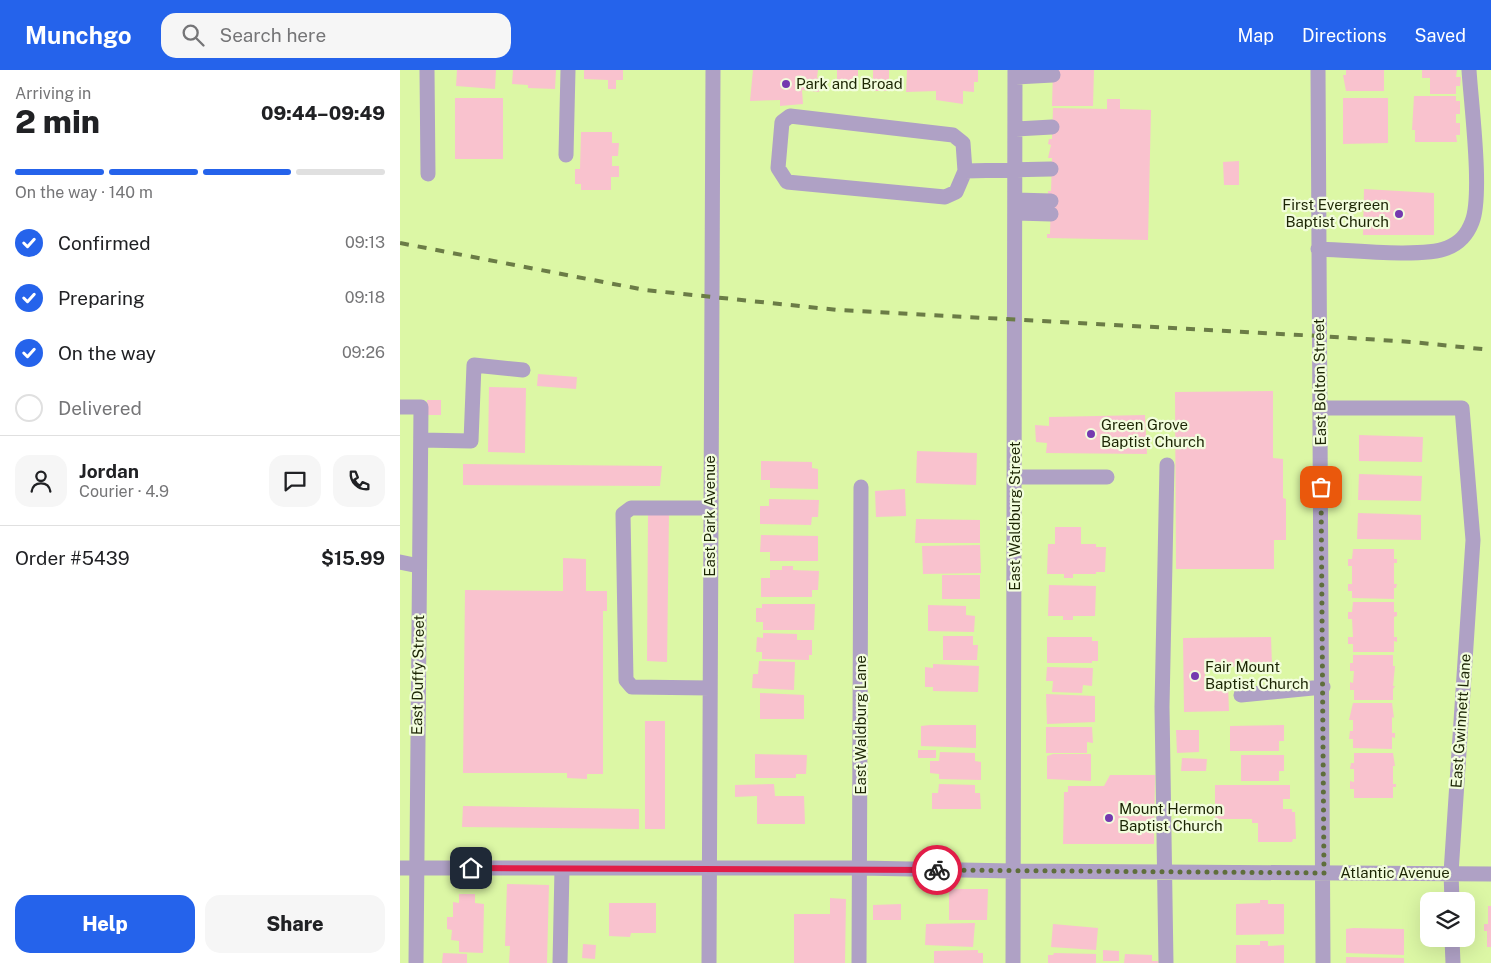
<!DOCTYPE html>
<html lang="en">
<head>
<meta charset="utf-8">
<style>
  body { margin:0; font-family:"Public Sans",sans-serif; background:#f6f6f6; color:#202124; height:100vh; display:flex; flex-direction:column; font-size:19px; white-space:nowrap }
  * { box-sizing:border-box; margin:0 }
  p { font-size:16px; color:#757577 }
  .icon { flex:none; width:28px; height:28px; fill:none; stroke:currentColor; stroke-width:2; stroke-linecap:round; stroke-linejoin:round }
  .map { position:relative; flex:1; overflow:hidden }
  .panel { display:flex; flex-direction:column; background:#fff; width:400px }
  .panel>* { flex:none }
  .controls { position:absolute; left:1020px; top:822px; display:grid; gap:10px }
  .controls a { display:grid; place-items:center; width:55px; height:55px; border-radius:10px; background:#fff; box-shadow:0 5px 20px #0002; font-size:25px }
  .pin { position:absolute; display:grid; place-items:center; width:42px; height:42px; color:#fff; margin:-21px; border-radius:10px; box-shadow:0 2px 8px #0006 }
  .courier { position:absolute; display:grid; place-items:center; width:50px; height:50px; margin:-25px; border:4px solid #e11d48; border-radius:50%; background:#fff; color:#222; box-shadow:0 1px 6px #0007 }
  .summary em { font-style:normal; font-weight:800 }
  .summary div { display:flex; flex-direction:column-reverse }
  .summary { display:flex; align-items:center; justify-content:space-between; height:85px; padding:0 15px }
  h1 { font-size:32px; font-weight:800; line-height:38px }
  .bar { display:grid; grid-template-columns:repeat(4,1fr); gap:8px 5px; align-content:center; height:60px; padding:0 15px }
  .bar i { height:6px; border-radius:4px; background:#e0e0e0 }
  .bar .on { background:#2563eb }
  .bar p { grid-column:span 4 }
  .line { display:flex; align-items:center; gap:12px; padding:0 15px; border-top:1px solid #e0e0e0 }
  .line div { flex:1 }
  .round { display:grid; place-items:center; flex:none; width:52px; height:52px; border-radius:15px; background:#f6f6f6 }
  ol { padding:0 15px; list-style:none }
  li { display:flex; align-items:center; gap:15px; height:55px }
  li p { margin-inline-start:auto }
  li .icon { padding:5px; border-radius:50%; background:#2563eb; color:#fff; stroke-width:4 }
  li:last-child { color:#757577 }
  li i { width:28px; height:28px; border:2px solid #e0e0e0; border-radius:50% }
  .action { display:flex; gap:10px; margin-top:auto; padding:10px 15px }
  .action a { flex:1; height:58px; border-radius:15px; background:#2563eb; color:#fff; font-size:20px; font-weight:800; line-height:58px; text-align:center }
  .action a+a { background:#f6f6f6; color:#202124 }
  header { display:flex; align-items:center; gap:30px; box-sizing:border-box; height:70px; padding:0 25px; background:#2563eb; color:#fff }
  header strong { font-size:24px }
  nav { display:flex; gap:28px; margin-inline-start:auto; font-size:18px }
  .search { width:350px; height:45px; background:#f6f6f6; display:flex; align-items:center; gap:12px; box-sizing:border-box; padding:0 18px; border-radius:15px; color:#757577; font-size:19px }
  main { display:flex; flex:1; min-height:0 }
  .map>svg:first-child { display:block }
</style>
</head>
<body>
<header>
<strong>Munchgo</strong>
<div class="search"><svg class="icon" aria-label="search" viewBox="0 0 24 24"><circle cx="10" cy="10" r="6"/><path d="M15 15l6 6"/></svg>Search here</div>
<nav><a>Map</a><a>Directions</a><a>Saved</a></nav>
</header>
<main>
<section class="panel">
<div class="summary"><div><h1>2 min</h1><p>Arriving in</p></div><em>09:44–09:49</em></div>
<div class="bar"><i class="on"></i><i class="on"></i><i class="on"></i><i></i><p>On the way · 140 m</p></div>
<ol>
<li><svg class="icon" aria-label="check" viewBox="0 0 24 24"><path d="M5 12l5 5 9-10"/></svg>Confirmed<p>09:13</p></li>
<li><svg class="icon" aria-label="check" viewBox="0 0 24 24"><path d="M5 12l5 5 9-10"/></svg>Preparing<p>09:18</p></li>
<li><svg class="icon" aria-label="check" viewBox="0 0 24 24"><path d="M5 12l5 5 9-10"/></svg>On the way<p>09:26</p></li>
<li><i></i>Delivered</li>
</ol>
<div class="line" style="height:90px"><a class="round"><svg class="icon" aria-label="person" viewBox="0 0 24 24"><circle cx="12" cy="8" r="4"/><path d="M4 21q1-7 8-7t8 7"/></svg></a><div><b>Jordan</b><p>Courier · 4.9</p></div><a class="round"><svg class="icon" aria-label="chat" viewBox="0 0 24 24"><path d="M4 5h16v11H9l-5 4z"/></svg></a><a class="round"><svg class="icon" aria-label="phone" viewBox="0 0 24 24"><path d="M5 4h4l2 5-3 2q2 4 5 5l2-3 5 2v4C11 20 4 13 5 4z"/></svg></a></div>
<div class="line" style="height:65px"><div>Order #5439</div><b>$15.99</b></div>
<div class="action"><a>Help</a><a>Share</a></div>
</section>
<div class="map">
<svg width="1091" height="893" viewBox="0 0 1091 893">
  <rect width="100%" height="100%" fill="#dcf7a5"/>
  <path fill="#f9c2ce" d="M57 0H96L95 19 56 16Z
    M113 0H156L155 19 128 18V15L112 14Z
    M184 0H223V10H216V19H208V10L184 9Z
    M353 0H418L417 8H420L419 22 402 20 403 34 380 36V30L350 31Z
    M437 0H458V17H437Z
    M473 0H489V21H473Z
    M507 0H578V12H574V22L563 21V34L536 30V21L506 22Z
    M653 0H694L693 36H652Z
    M946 0H984V21H946L943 5H946Z
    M1022 0H1057L1056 7H1061L1060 16H1056V24H1030V8H1022Z
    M1014 26H1056V31H1060V44H1056V53H1060V65H1056L1057 72H1015V60H1012Z
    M55 28H103V89H55Z
    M943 28H988V73L943 74Z
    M707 29H720V39L751 40 748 170 647 168V164H650L651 126H648V121H651L652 88H648L651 75 648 74 649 69H652L653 38 707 39Z
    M181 62H212V73H219L218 86H212V96H219V107H211V120H181V114H175V99H180Z
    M839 91V115H824L823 92Z
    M964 119 1034 123V165H963Z
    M138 304 177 307 176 319 137 316Z
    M89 317 126 318 125 383 88 382Z
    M873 321V388L883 389V428L886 429V470H874V499H776L775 322Z
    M27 330H41V345H28Z
    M745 345 747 384 646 383 647 373 636 372 635 355 649 356V347Z
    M959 365 1023 367 1022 392 959 391Z
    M517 381 577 383 576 415 516 413Z
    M361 391 412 392V398L418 399V419L370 418V410H361Z
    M63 394 262 396 260 416 63 415Z
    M959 404 1022 406 1021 431 958 430Z
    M505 419 506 446 476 447 475 421Z
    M369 429 419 430 418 447H412L411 455 360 454V436H369Z
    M958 443 1021 445V470L957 469Z
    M248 445H269L267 592 247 591Z
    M516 449 580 450V473H515Z
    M655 457H681V474H696V477H706L705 502H696V504H673V508H664V504H647L648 474H655Z
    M361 465 418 466V491H370V482H360Z
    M580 475 581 503 523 504 522 476Z
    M953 479H994V489H997V493H994V514H997L996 518H994V529L952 528V521H948V514H952V496H948V489H952Z
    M163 488 186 489V521H207V541H203V704H187V709L167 708V703H63L65 520 163 521Z
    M382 496H393V500L419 501 418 520H412V527H361V508H370V500H382Z
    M542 505H580V529H542Z
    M649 515 696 516 695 546H673V550H663V546H648Z
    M953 532H994V542H997V546L994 547V567H997V572L994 571V582H953V574H948V567H953L952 549H948V542H952Z
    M362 534H415L414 560H363V552H356V538H362Z
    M528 535 566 536V545L575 546 574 562 528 561Z
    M363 563 397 564V570H412V585H409V590L362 589V582H356L357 567 363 568Z
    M543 566H573V575H578L577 590H543Z
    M647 567H692V571H698V591H692V593H647Z
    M871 567 872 596 805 597V615H828L829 641 784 642 783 568Z
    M953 585H993V596H995L993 616H995L993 619V630H954V620H950V612L953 613 954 601H950V593H953Z
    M359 591 395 592 394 620 352 618 353 604H358Z
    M533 594 579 596 578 622 533 621V617H525V597L533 598Z
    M647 597 693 598 692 616 683 615 682 623 652 622 653 611H646Z
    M360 623 404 625V649H360Z
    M646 624 695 626V652L647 654Z
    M953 633H992L994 648 992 647V663H995V668L992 667V679L953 678V669H949L950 661H953V650H949Z
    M245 651H265V759H245Z
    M530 655H576V678L521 676V656Z
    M884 655V671H879V681H830V656Z
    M646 657H692L693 673 687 672V683H646Z
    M776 660H799V682L777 683Z
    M518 680H536V688H518Z
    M540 682 575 683V691L581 692V710L539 709V704L530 703V691H539Z
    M954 683H993L995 696H993V714H996V717H993V728H954V719H950V711L954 712V699H950L951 693H954Z
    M355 684 407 685 406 704H396V708H355Z
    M653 684H691V711L647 709V686Z
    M841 685H884V701H879V711H841Z
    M782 688 807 689 806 701H781Z
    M710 705H755L754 774H663L664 722H668V716H704Z
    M374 714 375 726H404L405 754H357V726L335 727V715Z
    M539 714 575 715V723H580L581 739H532V723H538Z
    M815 715H890V729H883V739H892V742H895L896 769H893L892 772H858V753H852V749H815Z
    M63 736 239 739V759L62 757Z
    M107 814 149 815 147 893H109L110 876H105Z
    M549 819H588L587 850H549Z
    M59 824H75V833L84 834 83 883 59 882V871L51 870 52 860 47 859V847H53V832L59 833Z
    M430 828 446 829 445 893H394V844H430Z
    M860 830H868V834H884V864L836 865V834L860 833Z
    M209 833H256V863H231L230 867 209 866Z
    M501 834V850H473V835Z
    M1088 836H1091V877H1087V861H1084V854H1088Z
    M575 853 573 877 525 875 526 854Z
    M653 854 698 858 696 880 651 877Z
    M953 858 1004 859V885L946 883V859Z
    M860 871H868V876L884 875V893H836V875H860Z
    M183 874 196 875 195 889 182 888Z
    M578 880V883H583V893H534V881Z
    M703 880 719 881V891H703Z
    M43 883 67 884V893H42Z
    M654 883 696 884V893H648V885H653Z
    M725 884 752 885V891H758V893H724Z
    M946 887 1004 888V893H946Z"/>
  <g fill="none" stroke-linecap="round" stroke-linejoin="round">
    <path stroke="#afa1c5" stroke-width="15" d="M27 0 28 104
      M918 0 923 893
      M615 7 653 5
      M615 59 652 57
      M166 85 168 0
      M565 101 556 122 545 127 387 112 378 98 382 52 390 46 553 65 563 73 565 101 651 99
      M615 130 651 131
      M615 143 651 144
      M918 179C947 180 1023 188 1047 178 1060 173 1067 165 1072 152 1083 125 1071 33 1069 0
      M0 337H21L16 893
      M921 338H1062L1073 470 1051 803 1052 831
      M21 370 71 371 74 295 123 300
      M615 407H707
      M309 438H231L223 444 226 610 232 617 310 618
      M0 492 19 496
      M841 625 923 617
      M0 798H460L613 801 1091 804
      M1052 869 1053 893
      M160 893 162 799
      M309 893 313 0
      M459 893 461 417
      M613 893 615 0
      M766 893 762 637 767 395"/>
    <path stroke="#6b7c46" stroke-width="4" stroke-dasharray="9 9" stroke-linecap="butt" d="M0 173 245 220 438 240 919 266 1012 272 1091 280"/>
  </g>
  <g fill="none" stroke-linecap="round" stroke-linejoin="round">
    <path stroke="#5f6e3c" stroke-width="5" stroke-dasharray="0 9" d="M537 800 924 803 921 417"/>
    <path stroke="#e11d48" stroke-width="6" d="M71 798 537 800"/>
  </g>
  <g fill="#7439af" stroke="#f2fddd" stroke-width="2">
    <circle cx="386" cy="14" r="5"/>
    <circle cx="999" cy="144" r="5"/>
    <circle cx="691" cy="364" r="5"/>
    <circle cx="795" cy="606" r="5"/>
    <circle cx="709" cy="748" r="5"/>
  </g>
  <g text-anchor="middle" stroke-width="4.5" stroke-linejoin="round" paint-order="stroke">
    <g font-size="15" fill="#1c2504" stroke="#f2fddd" text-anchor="start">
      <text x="396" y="19">Park and Broad</text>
      <text x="989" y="140" text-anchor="end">First Evergreen<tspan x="989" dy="17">Baptist Church</tspan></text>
      <text x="701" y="360">Green Grove<tspan x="701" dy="17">Baptist Church</tspan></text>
      <text x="805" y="602">Fair Mount<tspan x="805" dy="17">Baptist Church</tspan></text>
      <text x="719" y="744">Mount Hermon<tspan x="719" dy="17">Baptist Church</tspan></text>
    </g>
    <g font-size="15" fill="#1c2504" stroke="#f2fddd">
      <text transform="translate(920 312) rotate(-91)" y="5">East Bolton Street</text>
      <text transform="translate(310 446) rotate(-90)" y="5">East Park Avenue</text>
      <text transform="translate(615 446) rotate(-90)" y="5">East Waldburg Street</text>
      <text transform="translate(18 605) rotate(-89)" y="5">East Duffy Street</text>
      <text transform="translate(1061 651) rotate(-86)" y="5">East Gwinnett Lane</text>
      <text transform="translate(461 655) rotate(-90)" y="5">East Waldburg Lane</text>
      <text x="995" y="808">Atlantic Avenue</text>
    </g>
  </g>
</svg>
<div class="controls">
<a><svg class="icon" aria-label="layers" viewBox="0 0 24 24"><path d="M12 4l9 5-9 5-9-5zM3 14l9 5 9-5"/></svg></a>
</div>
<div class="pin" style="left:921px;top:417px;background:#ea580c"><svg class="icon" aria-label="bag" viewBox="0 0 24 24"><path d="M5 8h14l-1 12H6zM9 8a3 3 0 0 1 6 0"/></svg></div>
<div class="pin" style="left:71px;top:798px;background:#1f2937"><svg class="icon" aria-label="home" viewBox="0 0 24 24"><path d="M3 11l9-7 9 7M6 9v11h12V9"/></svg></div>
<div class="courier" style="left:537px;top:800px"><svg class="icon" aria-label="bike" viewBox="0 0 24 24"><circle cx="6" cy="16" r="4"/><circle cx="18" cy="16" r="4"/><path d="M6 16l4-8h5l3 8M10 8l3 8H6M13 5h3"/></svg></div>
</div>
</main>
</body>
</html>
